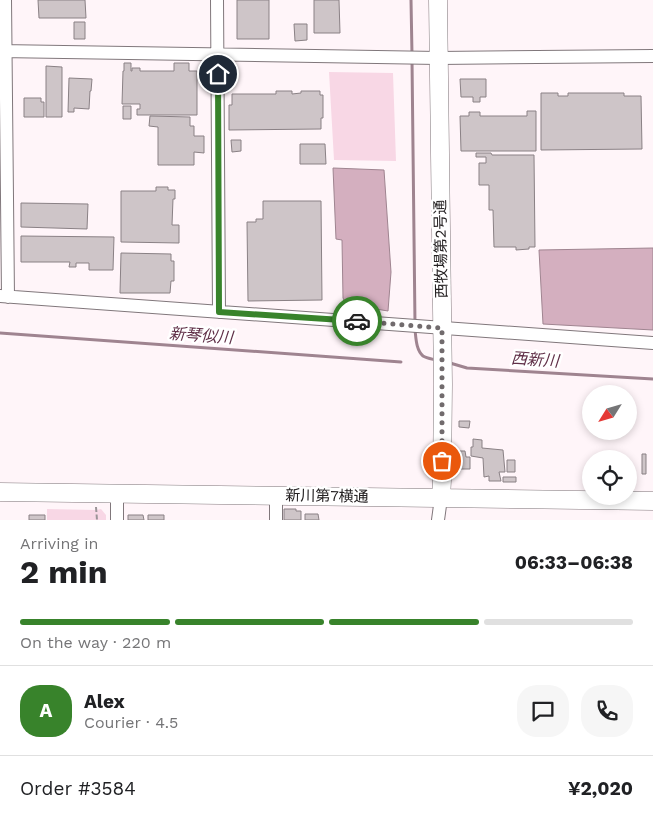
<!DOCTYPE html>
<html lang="en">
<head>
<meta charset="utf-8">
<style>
  body { margin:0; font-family:"Work Sans","Noto Sans JP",sans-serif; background:#f6f6f6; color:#202124; height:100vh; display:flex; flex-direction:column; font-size:19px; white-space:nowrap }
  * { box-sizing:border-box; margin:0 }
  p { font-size:16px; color:#757577 }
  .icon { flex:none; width:28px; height:28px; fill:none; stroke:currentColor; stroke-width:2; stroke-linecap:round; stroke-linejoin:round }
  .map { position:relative; height:520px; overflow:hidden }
  .details { display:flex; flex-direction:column; background:#fff; flex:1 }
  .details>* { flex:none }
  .needle { width:32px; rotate:233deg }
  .fabs { position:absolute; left:582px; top:385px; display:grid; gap:10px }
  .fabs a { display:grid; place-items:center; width:55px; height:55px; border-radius:50%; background:#fff; box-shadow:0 2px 8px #0003; font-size:25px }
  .pin { position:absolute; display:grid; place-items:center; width:42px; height:42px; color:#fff; margin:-21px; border:2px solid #fff; border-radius:50%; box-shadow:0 1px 5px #0007 }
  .courier { position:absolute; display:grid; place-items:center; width:50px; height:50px; margin:-25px; border:4px solid #38832b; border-radius:50%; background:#fff; color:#222; box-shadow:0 1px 6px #0007 }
  .headline em { font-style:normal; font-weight:700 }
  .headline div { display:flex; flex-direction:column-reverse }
  .headline { display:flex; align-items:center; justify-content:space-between; height:85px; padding:0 20px }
  h1 { font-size:32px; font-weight:700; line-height:38px }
  .bar { display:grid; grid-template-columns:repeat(4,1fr); gap:8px 5px; align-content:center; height:60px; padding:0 20px }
  .bar i { height:6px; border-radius:4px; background:#e0e0e0 }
  .bar .active { background:#38832b }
  .bar p { grid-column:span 4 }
  .line { display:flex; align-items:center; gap:12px; padding:0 20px; border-top:1px solid #e0e0e0 }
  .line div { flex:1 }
  .round { display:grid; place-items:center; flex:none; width:52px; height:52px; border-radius:20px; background:#f6f6f6 }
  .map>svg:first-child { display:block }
</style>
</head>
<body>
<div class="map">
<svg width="653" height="520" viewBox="0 0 653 520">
  <rect width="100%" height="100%" fill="#fff5f9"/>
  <path fill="#f8d7e5" d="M329 72 393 73 396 161 334 160Z
    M47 509 96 510 101 509 106 515V520H47Z"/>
  <path fill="#d4afbf" stroke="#9f8490" d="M333 168 384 170 391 272 388 311 346 304 343 298 342 240 336 239Z
    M653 248V330L543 324 539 250Z"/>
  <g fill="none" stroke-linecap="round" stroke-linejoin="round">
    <path stroke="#9f8490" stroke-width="3" d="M411 0 412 54
      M412 60 415 324
      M415 330C416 338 416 350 423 356 426 358 432 359 436 360
      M0 333 401 362
      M450 363 467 368 653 379"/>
  </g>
  <path fill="#cec5c8" stroke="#8a8185" d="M38 0H85L86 18H39Z
    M237 0H269V39H237Z
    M314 0H339L340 33H314Z
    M74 22H85V39H74Z
    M294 24H307V40L295 41Z
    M124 63H131V71H132V68H140V71H174V63H189V71H197V115H137V109H140V104H122L123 71H124Z
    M46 66 62 67V117H46Z
    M69 78 92 79 91 91H90L89 109 74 108V112H68Z
    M460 79H486V97H480V102H473V97H461Z
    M276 91H292V94L301 93V91H320V95H323V118H321V129L229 130V105H232V94H276Z
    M541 93H558V96H568V93H624V96H641L642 149 541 150Z
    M24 98H41V102H44V117H24Z
    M123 106H131V119H123Z
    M527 111H536V151H461L460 116H469V112H480V116H527Z
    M150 116 190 117V126H194V136H204V153L194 152V165H158V127L149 126Z
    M231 140H241V151L232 152Z
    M300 144H325L326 164H300Z
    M476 153H491L492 155H534L535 247H529V249L516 250V247H494L493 210H489V185H479V163H486V157H476Z
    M156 187H168V190H175V199H173L172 225H179V243L121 242V191H156Z
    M263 201H321L322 300 248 301 247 222H256V219H263Z
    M21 203 88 204 87 229 21 227Z
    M21 236 114 237 113 270H89V263H76V267H69L70 262H21Z
    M121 253 171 254V261H174V281H171L170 293H120Z
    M459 421H470L469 428 459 427Z
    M473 439 482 440V448L503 450 505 472H499L501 481H489V476L484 477 483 458 471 456V447H473Z
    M460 451H465L466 457H470V469H460Z
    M642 454H646V474H642Z
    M507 460H515V472H507Z
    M503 477H516V482H503Z
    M284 509H296V511H301V520H284Z
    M305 514H318L319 520H305Z
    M29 515H45V520H29Z
    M128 515H143L144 520H128Z
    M148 515H164V520H148Z"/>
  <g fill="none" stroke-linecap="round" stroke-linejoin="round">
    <g stroke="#80777b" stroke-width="14">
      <path id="street" d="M5 0 8 297
        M217 0 219 312
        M0 51 438 58 653 56
        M0 296 653 343
        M276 495V520
        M117 520V493
        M438 520 441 498"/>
    </g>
    <g stroke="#80777b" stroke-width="19">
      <path id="secondary" d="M438 0 443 384 442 480 441 498
        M0 492 653 501"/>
    </g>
    <path stroke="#9b9497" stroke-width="2" stroke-dasharray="5 2.5" stroke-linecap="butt" d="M96 507 97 520"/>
    <use href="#street" stroke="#fff" stroke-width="12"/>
    <use href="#secondary" stroke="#fff" stroke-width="18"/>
  </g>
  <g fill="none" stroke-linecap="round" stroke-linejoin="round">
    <path stroke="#716b6d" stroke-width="5" stroke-dasharray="0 9" d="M357 321 442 328V461"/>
    <path stroke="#38832b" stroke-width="6" d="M218 74 219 312 357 321"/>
  </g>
  <g text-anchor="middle" stroke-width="5" stroke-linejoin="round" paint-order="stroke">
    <g font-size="15" fill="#242122" stroke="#fff">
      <text transform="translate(441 249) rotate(-91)" y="5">西牧場第2号通</text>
      <text transform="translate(327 496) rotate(1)" y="5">新川第7横通</text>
    </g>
    <g font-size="16" font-style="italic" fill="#603048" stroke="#fff">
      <text transform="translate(201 335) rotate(4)" y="6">新琴似川</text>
      <text transform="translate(535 359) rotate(4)" y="6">西新川</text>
    </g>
  </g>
</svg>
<div class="fabs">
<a><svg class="needle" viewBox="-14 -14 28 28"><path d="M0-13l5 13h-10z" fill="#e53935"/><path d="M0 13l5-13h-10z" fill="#757577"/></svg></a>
<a><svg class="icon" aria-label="locate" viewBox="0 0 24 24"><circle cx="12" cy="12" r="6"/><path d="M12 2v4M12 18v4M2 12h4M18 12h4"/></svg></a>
</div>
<div class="pin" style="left:442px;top:461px;background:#ea580c"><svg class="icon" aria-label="bag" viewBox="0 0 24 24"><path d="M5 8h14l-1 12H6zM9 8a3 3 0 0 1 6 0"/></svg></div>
<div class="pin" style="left:218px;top:74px;background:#1f2937"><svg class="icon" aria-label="home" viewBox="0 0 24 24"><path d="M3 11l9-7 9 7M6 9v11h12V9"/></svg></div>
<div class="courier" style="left:357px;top:321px"><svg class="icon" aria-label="car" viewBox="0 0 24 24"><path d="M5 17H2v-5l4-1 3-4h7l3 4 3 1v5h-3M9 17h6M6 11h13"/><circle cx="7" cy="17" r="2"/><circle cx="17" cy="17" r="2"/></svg></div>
</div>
<section class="details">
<div class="headline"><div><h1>2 min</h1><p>Arriving in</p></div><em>06:33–06:38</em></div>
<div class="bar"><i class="active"></i><i class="active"></i><i class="active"></i><i></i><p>On the way · 220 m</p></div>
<div class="line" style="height:90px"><b class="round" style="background:#38832b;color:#fff">A</b><div><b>Alex</b><p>Courier · 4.5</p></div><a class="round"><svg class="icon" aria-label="chat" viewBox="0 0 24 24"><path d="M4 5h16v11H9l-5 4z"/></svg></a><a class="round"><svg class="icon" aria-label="phone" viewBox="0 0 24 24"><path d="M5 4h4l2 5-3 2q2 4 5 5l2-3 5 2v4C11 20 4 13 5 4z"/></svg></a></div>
<div class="line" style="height:65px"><div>Order #3584</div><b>¥2,020</b></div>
</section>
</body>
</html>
